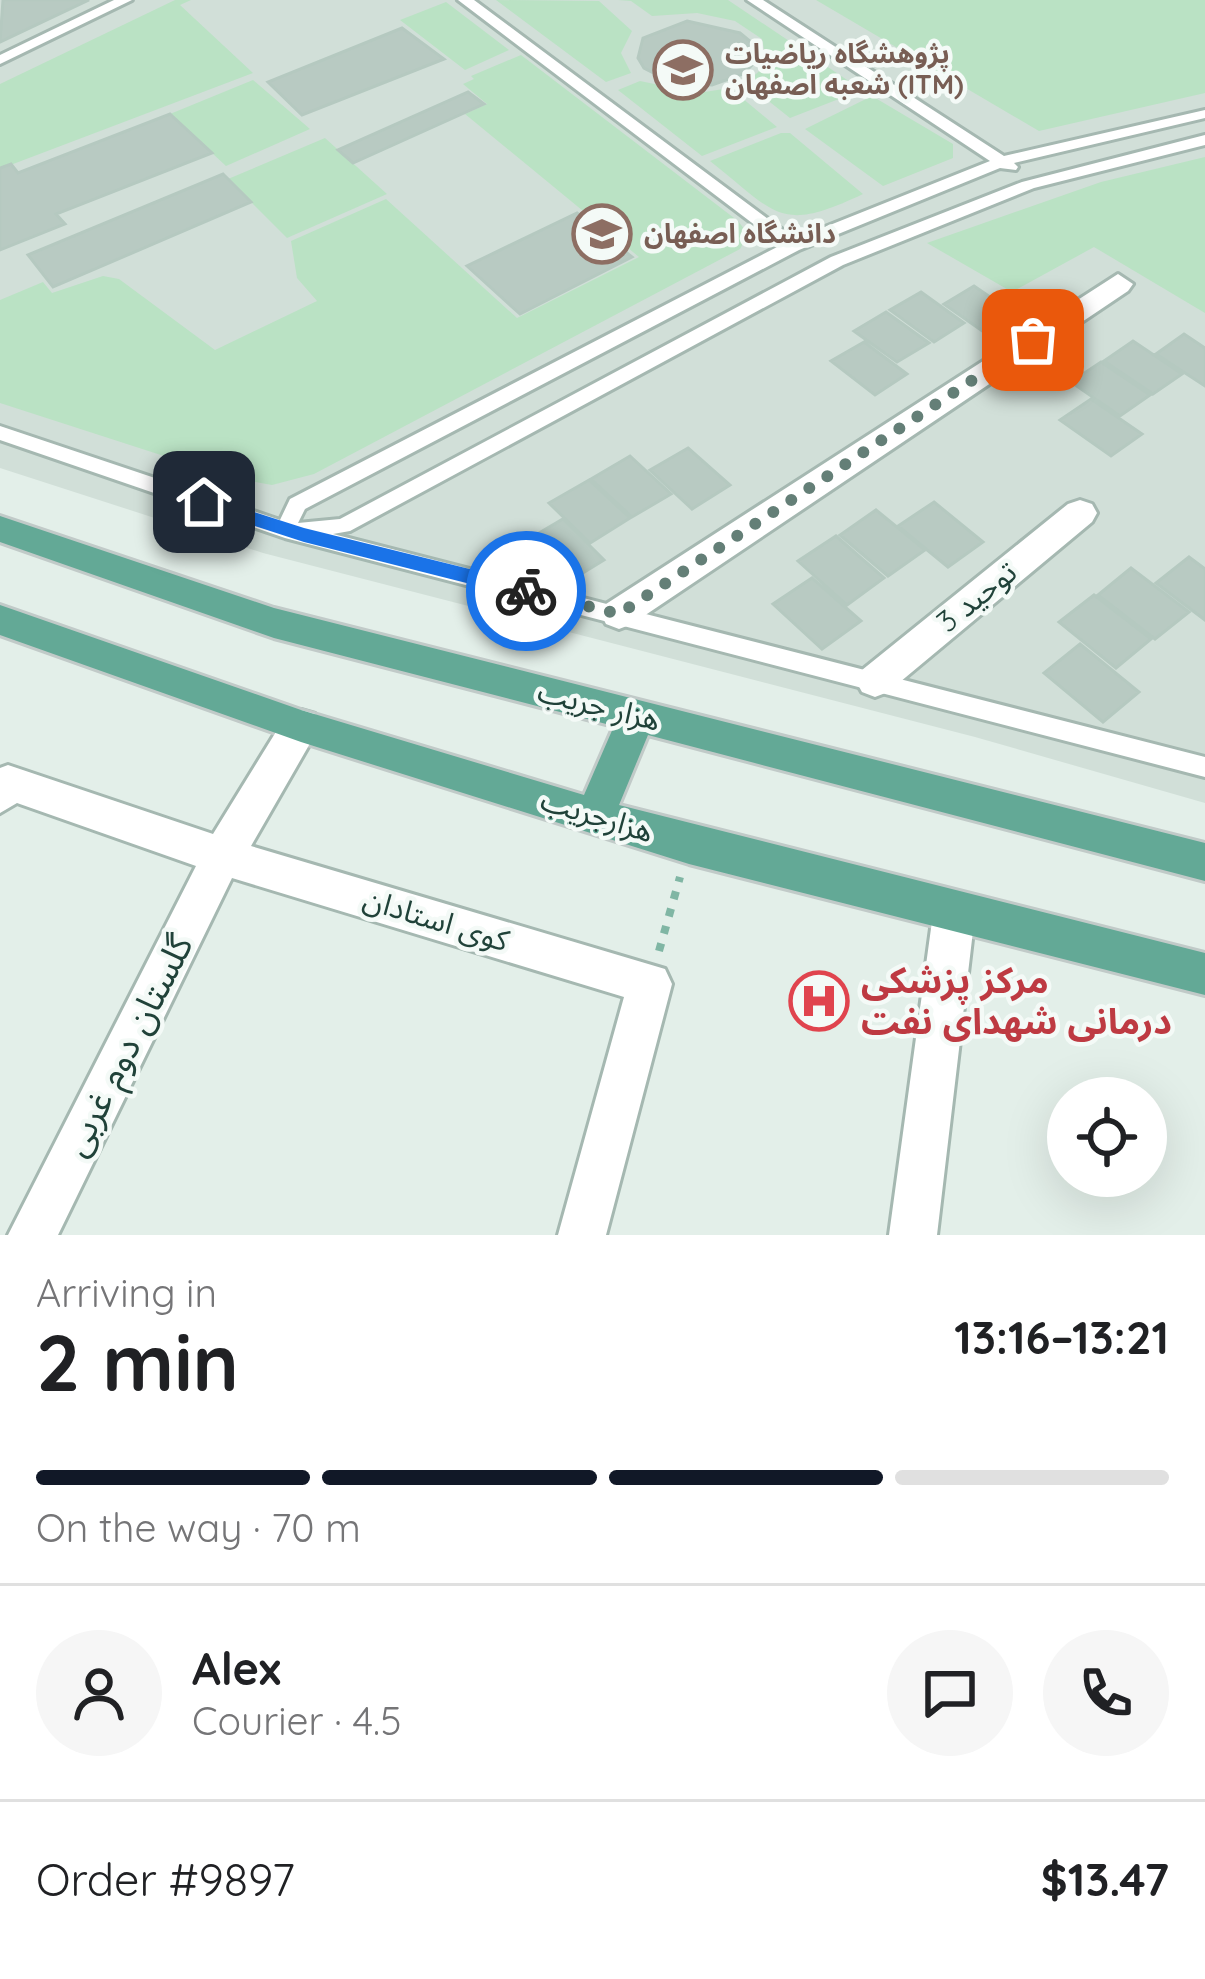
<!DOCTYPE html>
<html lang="en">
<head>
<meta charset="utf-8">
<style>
  body { margin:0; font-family:Quicksand,"Noto Sans Arabic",sans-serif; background:#f6f6f6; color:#202124; height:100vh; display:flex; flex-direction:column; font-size:45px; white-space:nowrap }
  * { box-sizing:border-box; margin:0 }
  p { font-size:39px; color:#757577 }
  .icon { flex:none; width:66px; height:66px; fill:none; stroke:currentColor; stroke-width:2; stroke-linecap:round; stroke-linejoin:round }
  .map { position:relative; height:1235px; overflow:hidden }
  .drawer { display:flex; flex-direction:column; background:#fff; flex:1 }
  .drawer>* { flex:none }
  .tools { position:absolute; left:1047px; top:1077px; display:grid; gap:24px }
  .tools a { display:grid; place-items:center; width:120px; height:120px; border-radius:50%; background:#fff; box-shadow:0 12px 48px #0002; font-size:60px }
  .pin { position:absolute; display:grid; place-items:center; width:102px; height:102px; color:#fff; margin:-51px; border-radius:24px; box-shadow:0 6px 18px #0006 }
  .courier { position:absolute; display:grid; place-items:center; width:120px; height:120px; margin:-60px; border:9px solid #1a73e8; border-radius:50%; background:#fff; color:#222; box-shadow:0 3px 15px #0007 }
  .headline em { font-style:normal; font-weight:700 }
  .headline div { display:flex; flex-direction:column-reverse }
  .headline { display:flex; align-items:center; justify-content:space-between; height:204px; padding:0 36px }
  h1 { font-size:78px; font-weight:700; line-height:90px }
  .bar { display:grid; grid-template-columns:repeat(4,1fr); gap:18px 12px; align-content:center; height:144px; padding:0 36px }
  .bar i { height:15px; border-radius:9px; background:#e0e0e0 }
  .bar .current { background:#111827 }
  .bar p { grid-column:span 4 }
  .line { display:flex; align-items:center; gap:30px; padding:0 36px; border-top:3px solid #e0e0e0 }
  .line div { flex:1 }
  .round { display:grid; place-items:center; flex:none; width:126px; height:126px; border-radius:63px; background:#f6f6f6 }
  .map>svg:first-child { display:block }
</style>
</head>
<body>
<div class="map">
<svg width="1205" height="1235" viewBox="0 0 1205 1235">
  <rect width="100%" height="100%" fill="#e3efe9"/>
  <path fill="#d1dfd8" d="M0 0H1205V803L975 737 263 553 0 468Z"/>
  <path fill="#bae2c4" d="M175 0H191L180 5 253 73 0 169V84Z
    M496 0 599 1 632 31 621 53 631 73 606 82Z
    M618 0H728L862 90 790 118 746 83 767 64 762 39 735 21 697 13 652 16 631 1Z
    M816 0H1205V93L1039 131Z
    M446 2 509 50 465 70 400 20Z
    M521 55 738 221 748 234 740 249 314 474 272 485 232 478 0 403V300L43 282 52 293 103 276 119 279 215 350 317 301 297 278 291 241 386 199 517 318 639 257 465 114 487 104 463 84 474 79 471 76Z
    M253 80 310 129 226 166 170 114Z
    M640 81 698 93 730 88 777 127 702 156 618 90Z
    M872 96 953 144V158L883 186 805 129Z
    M781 133H790L863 194C779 234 777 214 710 161Z
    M325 138 387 194 287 238 228 179Z
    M1205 157V313L1094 247 1012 292 927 243 1101 182Z"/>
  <path fill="#b8cac2" stroke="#b5c9c0" stroke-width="3" d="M3 0H89L0 42Z
    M687 21 740 33 751 42 753 64 743 74 712 85 673 83 644 68 638 58 643 38Z
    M402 28 444 59 302 115 268 82Z
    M468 92 484 104 353 163 338 150Z
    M170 114 212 153 56 214 65 224 0 250V168L11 164 18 173Z
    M223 174 251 202 53 287 28 255Z
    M577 213 632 257 520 314 467 266Z
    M974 286 1018 316 988 335 944 304Z
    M921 292 964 323 934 342 890 310Z
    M886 312 929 343 897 362 854 331Z
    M1184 334 1205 348V386L1156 354Z
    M1133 341 1182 374 1153 394 1104 361Z
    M864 342 907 374 875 395 831 361Z
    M1101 362 1150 395 1120 416 1071 382Z
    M1091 399 1142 434 1111 456 1060 420Z
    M688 448 730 485 692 509 650 470Z
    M630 456 671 494 632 517 591 479Z
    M589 480 630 518 590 543 549 503Z
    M934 502 983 542 948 567 898 526Z
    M876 510 925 550 888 576 840 535Z
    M563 519 604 560 563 585 522 543Z
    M836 536 884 578 847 605 798 561Z
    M1189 557 1205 569V620L1156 583Z
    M1131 568 1189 612 1155 639 1098 595Z
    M812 578 861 621 822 649 773 604Z
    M1094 595 1151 639 1116 668 1059 622Z
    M1080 644 1139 692 1103 722 1044 673Z"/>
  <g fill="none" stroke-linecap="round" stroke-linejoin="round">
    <g stroke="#a5b8b1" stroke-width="6">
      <path id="lane" d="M114 0H132L0 64V55Z
        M458 0H474L795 239 990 161 747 0H763L1004 156 1205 110V118L1014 163 1018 167 1016 170 1000 168 799 250 305 509 298 523 340 519 831 257 1022 182 1205 135V145L1034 188 843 265 350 531 333 534 1205 757V777L285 538 0 440V426L280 520 290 499 781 245Z"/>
    </g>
    <g stroke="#a5b8b1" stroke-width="6">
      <path id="street" d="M1118 274 1133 284 1128 291 632 624 619 629 606 624 601 614 606 604Z
        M1080 500 1092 504 1097 513 1092 522 888 692 875 697 862 692 856 681 862 670 1068 504Z
        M301 710 315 714 320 726 251 846 665 969 672 984 606 1235H558L624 997 232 878 58 1235H8L196 866 17 803 0 813V768L8 765 213 834 287 714Z
        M954 894 969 900 975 914 937 1235H889L933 914 939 900Z"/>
    </g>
    <g stroke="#c1cac8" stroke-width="6">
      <path id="primary" d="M0 516 274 608 1205 843V881L648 735 619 805 1205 953V995L689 864 301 742 0 635V605L301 710 584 795 614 726 274 638 0 542Z"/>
    </g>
    <path stroke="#80b6a4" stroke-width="8" stroke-dasharray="8 10" stroke-linecap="butt" d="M659 951 680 877"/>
    <use href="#lane" fill="#fff" fill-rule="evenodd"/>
    <use href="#street" fill="#fff" fill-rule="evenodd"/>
    <use href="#primary" fill="#63a996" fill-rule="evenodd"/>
  </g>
  <path fill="#1a73e8" d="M204 496 304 528 526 583 535 591 526 598 304 542 197 507V498Z"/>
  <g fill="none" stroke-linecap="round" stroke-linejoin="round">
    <path stroke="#647f77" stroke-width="12" stroke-dasharray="0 21.6" d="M526 591 619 614 1033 340"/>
  </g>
  <defs>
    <g id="university-ring" transform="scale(3)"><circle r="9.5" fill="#f4faf7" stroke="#8d6e63" stroke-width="1.5"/><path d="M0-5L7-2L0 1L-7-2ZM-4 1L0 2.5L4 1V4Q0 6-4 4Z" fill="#8d6e63"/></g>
    <g id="hospital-ring" transform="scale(3)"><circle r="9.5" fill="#f4faf7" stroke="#e0444e" stroke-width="1.5"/><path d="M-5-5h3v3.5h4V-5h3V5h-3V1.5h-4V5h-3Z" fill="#e0444e"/></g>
  </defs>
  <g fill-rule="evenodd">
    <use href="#university-ring" x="683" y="70"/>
    <use href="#university-ring" x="602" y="234"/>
    <use href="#hospital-ring" x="819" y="1001"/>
  </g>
  <g text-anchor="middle" stroke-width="9" stroke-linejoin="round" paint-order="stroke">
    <g font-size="27" font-weight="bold" fill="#785e54" stroke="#f4faf7" text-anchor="start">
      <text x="725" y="63">پژوهشگاه رياضيات<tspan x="725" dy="31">شعبه اصفهان (ITM)</tspan></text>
      <text x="644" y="243">دانشگاه اصفهان</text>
    </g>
    <g font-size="30" fill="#204239" stroke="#f4faf7">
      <text transform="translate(977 597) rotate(-39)" y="10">توحید 3</text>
      <text transform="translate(599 706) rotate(14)" y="10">هزار جریب</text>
      <text transform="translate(597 816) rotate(17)" y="10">هزارجریب</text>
      <text transform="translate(436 920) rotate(17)" y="10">کوی استادان</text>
    </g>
    <g font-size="36" font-weight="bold" fill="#be3a42" stroke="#f4faf7" text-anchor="start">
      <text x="861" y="993">مرکز پزشکی<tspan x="861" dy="41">درمانی شهدای نفت</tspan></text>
    </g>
    <g font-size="36" fill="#204239" stroke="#f4faf7">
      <text transform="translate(127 1045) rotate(-63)" y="13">گلستان دوم غربی</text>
    </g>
  </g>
</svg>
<div class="tools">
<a><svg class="icon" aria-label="locate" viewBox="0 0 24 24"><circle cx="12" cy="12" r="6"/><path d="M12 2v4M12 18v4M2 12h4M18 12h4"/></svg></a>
</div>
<div class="pin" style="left:1033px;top:340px;background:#ea580c"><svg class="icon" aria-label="bag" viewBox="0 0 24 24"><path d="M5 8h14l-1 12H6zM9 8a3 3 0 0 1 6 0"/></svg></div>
<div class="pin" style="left:204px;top:502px;background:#1f2937"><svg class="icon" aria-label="home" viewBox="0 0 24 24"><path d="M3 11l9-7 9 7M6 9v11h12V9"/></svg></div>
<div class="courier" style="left:526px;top:591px"><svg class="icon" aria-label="bike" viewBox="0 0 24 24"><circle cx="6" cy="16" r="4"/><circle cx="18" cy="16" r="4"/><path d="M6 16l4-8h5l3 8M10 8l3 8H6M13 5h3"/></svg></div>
</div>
<section class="drawer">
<div class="headline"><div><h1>2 min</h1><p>Arriving in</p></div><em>13:16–13:21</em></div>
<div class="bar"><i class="current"></i><i class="current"></i><i class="current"></i><i></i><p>On the way · 70 m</p></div>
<div class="line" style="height:216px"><a class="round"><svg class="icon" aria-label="person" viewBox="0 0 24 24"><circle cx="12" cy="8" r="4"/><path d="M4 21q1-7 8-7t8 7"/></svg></a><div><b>Alex</b><p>Courier · 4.5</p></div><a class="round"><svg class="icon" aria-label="chat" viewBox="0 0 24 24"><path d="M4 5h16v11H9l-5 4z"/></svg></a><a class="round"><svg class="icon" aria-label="phone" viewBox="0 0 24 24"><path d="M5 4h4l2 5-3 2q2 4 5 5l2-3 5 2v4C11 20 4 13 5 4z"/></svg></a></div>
<div class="line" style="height:156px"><div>Order #9897</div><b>$13.47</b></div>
</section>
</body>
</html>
